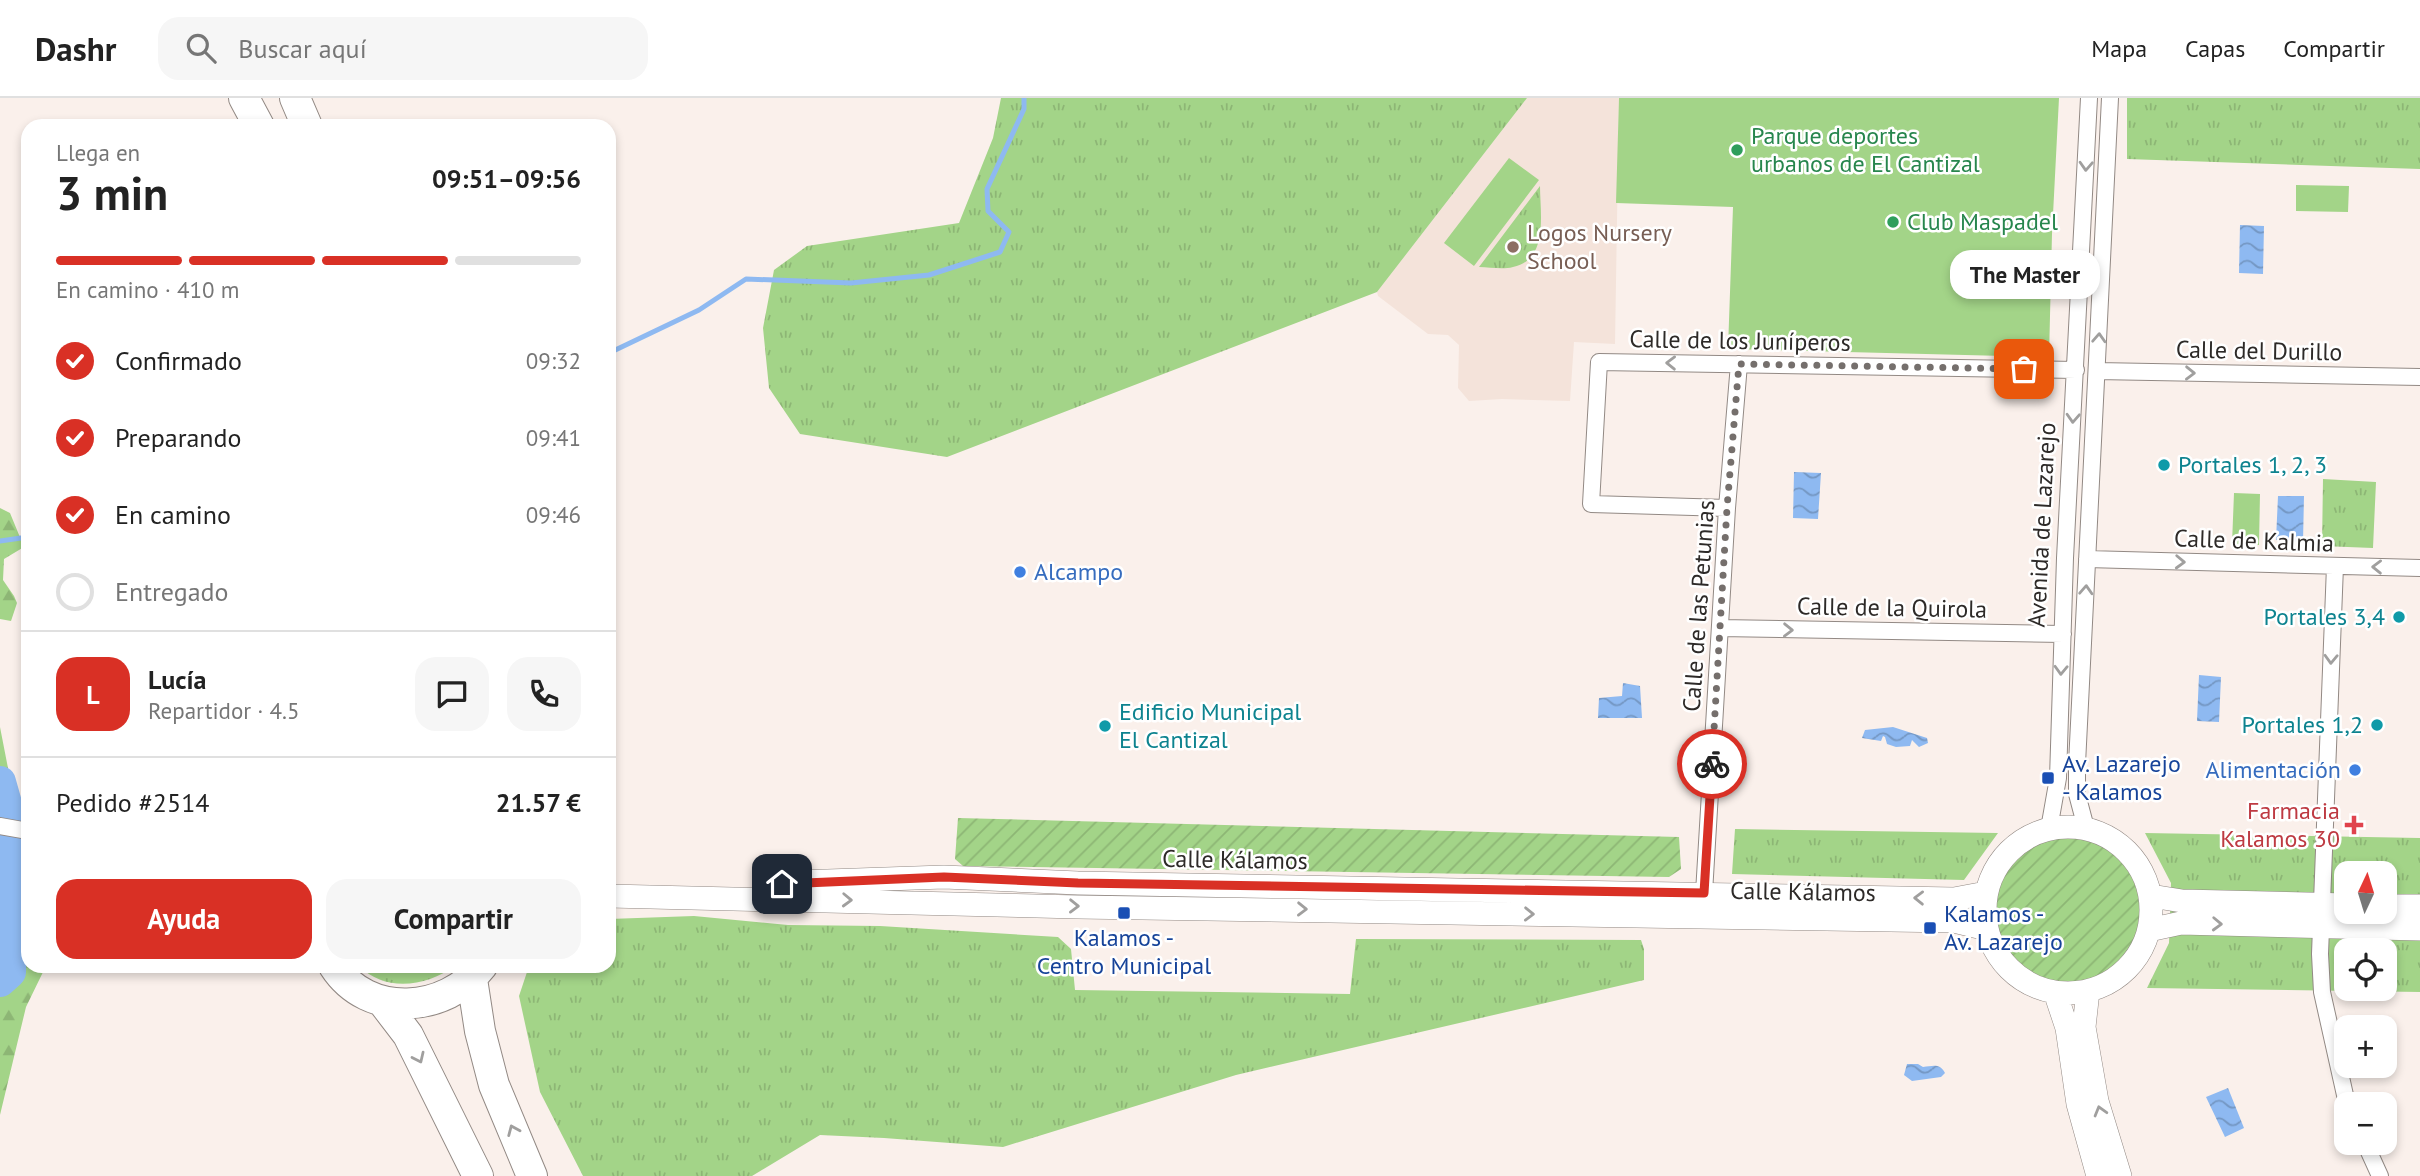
<!DOCTYPE html>
<html lang="es">
<head>
<meta charset="utf-8">
<style>
  body { margin:0; font-family:"PT Sans",sans-serif; background:#f6f6f6; color:#222; height:100vh; display:flex; flex-direction:column; font-size:26px; white-space:nowrap }
  * { box-sizing:border-box; margin:0 }
  p { font-size:23px; color:#767676 }
  .icon { flex:none; width:38px; height:38px; fill:none; stroke:currentColor; stroke-width:2; stroke-linecap:round; stroke-linejoin:round }
  .map { position:relative; flex:1; overflow:hidden }
  .details { position:absolute; left:21px; top:21px; width:595px; height:854px; display:flex; flex-direction:column; background:#fff; border-radius:21px; box-shadow:0 4px 10px #0003 }
  .details>* { flex:none }
  .needle { width:46px; rotate:4deg }
  .fabs { position:absolute; left:2334px; top:763px; display:grid; gap:14px }
  .fabs a { display:grid; place-items:center; width:63px; height:63px; border-radius:14px; background:#fff; box-shadow:0 4px 10px #0003; font-size:35px }
  .pin { position:absolute; display:grid; place-items:center; width:60px; height:60px; color:#fff; margin:-30px; border-radius:14px; box-shadow:0 4px 10px #0006 }
  .courier { position:absolute; display:grid; place-items:center; width:70px; height:70px; margin:-35px; border:5px solid #d93025; border-radius:50%; background:#fff; color:#222; box-shadow:0 2px 9px #0007 }
  .bubble { position:absolute; height:49px; border-radius:21px; background:#fff; box-shadow:0 4px 10px #0003; font-size:23px; font-weight:700; line-height:49px; text-align:center }
  .summary em { font-style:normal; font-weight:700 }
  .summary div { display:flex; flex-direction:column-reverse }
  .summary { display:flex; align-items:center; justify-content:space-between; height:119px; padding:0 35px }
  h1 { font-size:46px; font-weight:700; line-height:52px }
  .bar { display:grid; grid-template-columns:repeat(4,1fr); gap:10px 7px; align-content:center; height:84px; padding:0 35px }
  .bar i { height:9px; border-radius:5px; background:#e0e0e0 }
  .bar .active { background:#d93025 }
  .bar p { grid-column:span 4 }
  .line { display:flex; align-items:center; gap:18px; padding:0 35px; border-top:2px solid #e0e0e0 }
  .line div { flex:1 }
  .round { display:grid; place-items:center; flex:none; width:74px; height:74px; border-radius:21px; background:#f6f6f6 }
  ol { padding:0 35px; list-style:none }
  li { display:flex; align-items:center; gap:21px; height:77px }
  li p { margin-inline-start:auto }
  li .icon { padding:7px; border-radius:50%; background:#d93025; color:#fff; stroke-width:4 }
  li:last-child { color:#767676 }
  li i { width:38px; height:38px; border:4px solid #e0e0e0; border-radius:50% }
  .action { display:flex; gap:14px; margin-top:auto; padding:14px 35px }
  .action a { flex:1; height:80px; border-radius:21px; background:#d93025; color:#fff; font-size:28px; font-weight:700; line-height:80px; text-align:center }
  .action a+a { background:#f6f6f6; color:#222 }
  header { display:flex; align-items:center; gap:42px; box-sizing:border-box; height:98px; padding:0 35px; background:#fff; border-bottom:2px solid #e0e0e0 }
  header strong { font-size:33px }
  nav { display:flex; gap:38px; margin-inline-start:auto; font-size:24px }
  .search { width:490px; height:63px; background:#f6f6f6; display:flex; align-items:center; gap:18px; box-sizing:border-box; padding:0 24px; border-radius:21px; color:#767676; font-size:26px }
  .map>svg:first-child { display:block }
</style>
</head>
<body>
<header>
<strong>Dashr</strong>
<div class="search"><svg class="icon" aria-label="search" viewBox="0 0 24 24"><circle cx="10" cy="10" r="6"/><path d="M15 15l6 6"/></svg>Buscar aquí</div>
<nav><a>Mapa</a><a>Capas</a><a>Compartir</a></nav>
</header>
<div class="map">
<svg width="2420" height="1078" viewBox="0 0 2420 1078">
  <defs>
    <pattern id="grass-tufts" width="24" height="20" patternUnits="userSpaceOnUse" patternTransform="scale(1.75)"><rect width="24" height="20" fill="#a3d488"/><path d="M3 7l-1-3M5 7V3M7 7l1-3M15 17l-1-3M17 17v-4M19 17l1-3" fill="none" stroke="#8db675"/></pattern>
    <pattern id="forest-firs" width="22" height="20" patternUnits="userSpaceOnUse" patternTransform="scale(1.75)"><rect width="22" height="20" fill="#a3d488"/><path d="M5 1l3.5 6h-7zM16 11l3.5 6h-7z" fill="#8db675"/></pattern>
    <pattern id="garden-furrows" width="10" height="10" patternUnits="userSpaceOnUse" patternTransform="scale(1.75)"><rect width="10" height="10" fill="#a3d488"/><path d="M-1 1l2-2M0 10L10 0M9 11l2-2" fill="none" stroke="#8db675"/></pattern>
    <pattern id="water-waves" width="16" height="10" patternUnits="userSpaceOnUse" patternTransform="scale(1.75)"><rect width="16" height="10" fill="#8eb9f1"/><path d="M0 5q4-4 8 0t8 0" fill="none" stroke="#7497c3"/></pattern>
  </defs>
  <rect width="100%" height="100%" fill="#faf0eb"/>
  <path fill="#f4e3da" d="M1527 0H1619L1615 246 1574 244 1570 303 1502 301 1469 303 1458 290 1459 247 1448 237 1428 236 1378 198 1377 194Z"/>
  <path fill="url(#grass-tufts)" fill-rule="evenodd" d="M1001 0H1527L1377 194 947 359 800 336 769 290 763 230 774 172 807 148 959 125 993 40Z
    M2127 0H2420V71L2127 61Z
    M1540 88C1540 115 1549 162 1513 169 1502 172 1490 169 1479 169Z
    M2323 381 2376 384 2373 450 2322 448Z
    M1735 731 1998 735 1964 782 1732 776Z
    M2145 735 2420 740V894L2147 890 2169 845 2171 785ZM2347 775H2385V814H2347ZM2347 852H2385V891H2347Z
    M694 818 788 827 880 828 1058 839 1071 851 1075 892 1350 896 1356 841 1641 842 1644 851V882L1236 977 1003 1049 884 1040 820 1037 752 1078H583L540 994 519 898 529 868H609V821Z
    M359 868H455C427 888 386 895 359 868Z"/>
  <path fill="url(#forest-firs)" d="M0 410 10 415 24 449 4 461 3 482 14 498 17 505 11 523 0 521Z
    M0 629 28 773V868H43L44 872 26 909 0 1017Z"/>
  <path fill="url(#garden-furrows)" d="M958 720 1679 739 1681 771 1669 779 963 768 955 761Z
    M1993 812a75 75 0 1 1 150 0a75 75 0 1 1-150 0Z"/>
  <path fill="#a3d488" d="M1619 0H2059L2052 136 2049 259 1728 251 1733 109 1616 105Z
    M1509 60 1539 82 1474 168 1444 145Z
    M2296 87 2349 88 2348 114 2296 113Z
    M2234 395 2260 396 2259 447 2232 446Z"/>
  <path fill="url(#water-waves)" d="M2240 127 2264 128 2263 176 2239 175Z
    M1794 374 1821 375 1818 421 1793 420Z
    M2278 398H2304L2303 444 2276 442Z
    M2199 577 2221 579 2219 624 2197 623Z
    M1623 585 1640 588 1642 620H1598L1599 600 1622 598Z
    M1893 629 1927 640 1928 645 1919 649 1912 642 1910 648 1896 649 1887 646 1885 639 1883 638 1881 643 1862 640 1865 632Z
    M1907 966H1918L1923 969C1933 968 1940 965 1945 975L1941 979 1912 983 1904 977Z
    M2228 990 2244 1030 2225 1039 2206 999Z"/>
  <g fill="none" stroke-linecap="round" stroke-linejoin="round">
    <path stroke="#8eb9f1" stroke-width="5" d="M609 255 699 212 746 181 851 185 929 177 1000 154 1009 134 988 113 987 91 1024 11V0
      M0 443 28 439"/>
    <path stroke="#8eb9f1" stroke-width="32" d="M0 684 15 737 10 874 0 883"/>
    <g stroke="#928984" stroke-width="18">
      <path id="street" d="M2097 273 2420 279
        M1727 410 1591 406 1599 264 2076 272
        M2087 461 2420 470
        M2335 468 2320 856 2322 894 2347 1006
        M1720 530 2063 536
        M0 728 28 733
        M2086 730 2077 696V666L2110 0
        M2049 731 2058 680 2065 460 2089 0
        M1704 795 1727 410 1739 266
        M2365 1045 2380 1078"/>
    </g>
    <g stroke="#928984" stroke-width="24">
      <path id="secondary" d="M1985 812a83 83 0 1 1 166 0a83 83 0 1 1-166 0Z
        M769 785 944 779 1078 785 1954 801 1986 795
        M609 798 1078 809 1954 823 1987 831
        M2151 798 2182 803 2347 807
        M2385 808H2420
        M2149 832 2181 825 2420 831
        M2088 893 2084 929 2097 1003 2120 1078
        M2055 894 2067 930 2078 1006 2098 1078"/>
    </g>
    <g stroke="#928984" stroke-width="32">
      <path id="highway" d="M244 0 259 28
        M295 0 307 28
        M334 868C368 921 446 915 482 868
        M472 881 480 933 494 987 532 1078
        M382 903 408 937 478 1078"/>
    </g>
    <use href="#street" stroke="#fff" stroke-width="16"/>
    <use href="#secondary" stroke="#fff" stroke-width="23"/>
    <use href="#highway" stroke="#fff" stroke-width="30"/>
  </g>
  <defs><path id="oneway-chevron" d="M-2-3.5L2.5 0L-2 3.5" fill="none" stroke-width="1.6" stroke-linecap="round" stroke-linejoin="round" transform="scale(1.75)"/></defs>
  <g stroke="#a09f9e">
    <use href="#oneway-chevron" transform="translate(2086 68) rotate(93)"/>
    <use href="#oneway-chevron" transform="translate(2099 240) rotate(-87)"/>
    <use href="#oneway-chevron" transform="translate(1671 265) rotate(-179)"/>
    <use href="#oneway-chevron" transform="translate(2190 275) rotate(1)"/>
    <use href="#oneway-chevron" transform="translate(2073 320) rotate(93)"/>
    <use href="#oneway-chevron" transform="translate(2180 464) rotate(2)"/>
    <use href="#oneway-chevron" transform="translate(2377 469) rotate(-179)"/>
    <use href="#oneway-chevron" transform="translate(2086 492) rotate(-87)"/>
    <use href="#oneway-chevron" transform="translate(1788 532) rotate(1)"/>
    <use href="#oneway-chevron" transform="translate(2331 561) rotate(92)"/>
    <use href="#oneway-chevron" transform="translate(2061 572) rotate(92)"/>
    <use href="#oneway-chevron" transform="translate(1919 800) rotate(-179)"/>
    <use href="#oneway-chevron" transform="translate(847 802) rotate(2)"/>
    <use href="#oneway-chevron" transform="translate(1074 808) rotate(1)"/>
    <use href="#oneway-chevron" transform="translate(1302 811) rotate(1)"/>
    <use href="#oneway-chevron" transform="translate(1529 816) rotate(1)"/>
    <use href="#oneway-chevron" transform="translate(2217 826) rotate(2)"/>
    <use href="#oneway-chevron" transform="translate(419 960) rotate(65)"/>
    <use href="#oneway-chevron" transform="translate(2100 1013) rotate(-106)"/>
    <use href="#oneway-chevron" transform="translate(513 1032) rotate(-113)"/>
  </g>
  <g fill="none" stroke-linecap="round" stroke-linejoin="round">
    <path stroke="#756f6c" stroke-width="7" stroke-dasharray="0 12.6" d="M1712 666 1727 410 1739 266 2024 271"/>
    <path stroke="#d93025" stroke-width="9" d="M782 786 944 779 1078 785 1704 795 1712 666"/>
  </g>
  <g fill="#2e9e5b" stroke="#fff" stroke-width="2.5">
    <circle cx="1737" cy="52" r="7"/>
    <circle cx="1893" cy="124" r="7"/>
  </g>
  <circle fill="#8d6e63" stroke="#fff" stroke-width="2.5" cx="1513" cy="149" r="7"/>
  <g fill="#0f9aa8" stroke="#fff" stroke-width="2.5">
    <circle cx="2164" cy="367" r="7"/>
    <circle cx="2399" cy="519" r="7"/>
    <circle cx="2377" cy="627" r="7"/>
    <circle cx="1105" cy="628" r="7"/>
  </g>
  <g fill="#3f7fe0" stroke="#fff" stroke-width="2.5">
    <circle cx="1020" cy="474" r="7"/>
    <circle cx="2355" cy="672" r="7"/>
  </g>
  <g fill="#1a4fb4" stroke="#fff" stroke-width="2.5">
    <rect x="2041" y="673" width="14" height="14" rx="3.5"/>
    <rect x="1117" y="808" width="14" height="14" rx="3.5"/>
    <rect x="1923" y="823" width="14" height="14" rx="3.5"/>
  </g>
  <path fill="#e0444e" stroke="#fff" stroke-width="2.5" d="M2350.5 716.5h7v7h7v7h-7v7h-7v-7h-7v-7h7z"/>
  <g text-anchor="middle" stroke-width="5" stroke-linejoin="round" paint-order="stroke">
    <g font-size="24" fill="#27864d" stroke="#fff" text-anchor="start">
      <text x="1751" y="46">Parque deportes<tspan x="1751" dy="28">urbanos de El Cantizal</tspan></text>
      <text x="1907" y="132">Club Maspadel</text>
    </g>
    <g font-size="24" fill="#785e54" stroke="#fff" text-anchor="start">
      <text x="1527" y="143">Logos Nursery<tspan x="1527" dy="28">School</tspan></text>
    </g>
    <g font-size="24" fill="#2d2a28" stroke="#fff">
      <text transform="translate(1740 243) rotate(1)" y="8">Calle de los Juníperos</text>
      <text transform="translate(2259 253) rotate(1)" y="8">Calle del Durillo</text>
      <text transform="translate(2042 427) rotate(-87)" y="8">Avenida de Lazarejo</text>
      <text transform="translate(2254 443) rotate(2)" y="8">Calle de Kalmia</text>
      <text transform="translate(1699 508) rotate(-86)" y="8">Calle de las Petunias</text>
      <text transform="translate(1892 510) rotate(1)" y="8">Calle de la Quirola</text>
      <text transform="translate(1235 762) rotate(1)" y="8">Calle Kálamos</text>
      <text transform="translate(1803 794) rotate(1)" y="8">Calle Kálamos</text>
    </g>
    <g font-size="24" fill="#0d838f" stroke="#fff" text-anchor="start">
      <text x="2178" y="375">Portales 1, 2, 3</text>
      <text x="2385" y="527" text-anchor="end">Portales 3,4</text>
      <text x="1119" y="622">Edificio Municipal<tspan x="1119" dy="28">El Cantizal</tspan></text>
      <text x="2363" y="635" text-anchor="end">Portales 1,2</text>
    </g>
    <g font-size="24" fill="#366cbe" stroke="#fff" text-anchor="start">
      <text x="1034" y="482">Alcampo</text>
      <text x="2341" y="680" text-anchor="end">Alimentación</text>
    </g>
    <g font-size="24" fill="#164399" stroke="#fff" text-anchor="start">
      <text x="2062" y="674">Av. Lazarejo<tspan x="2062" dy="28">- Kalamos</tspan></text>
      <text x="1944" y="824">Kalamos -<tspan x="1944" dy="28">Av. Lazarejo</tspan></text>
      <text x="1124" y="848" text-anchor="middle">Kalamos -<tspan x="1124" dy="28">Centro Municipal</tspan></text>
    </g>
    <g font-size="24" fill="#be3a42" stroke="#fff" text-anchor="end">
      <text x="2340" y="721">Farmacia<tspan x="2340" dy="28">Kalamos 30</tspan></text>
    </g>
  </g>
</svg>
<div class="fabs">
<a><svg class="needle" viewBox="-14 -14 28 28"><path d="M0-13l5 13h-10z" fill="#e53935"/><path d="M0 13l5-13h-10z" fill="#767676"/></svg></a>
<a><svg class="icon" aria-label="locate" viewBox="0 0 24 24"><circle cx="12" cy="12" r="6"/><path d="M12 2v4M12 18v4M2 12h4M18 12h4"/></svg></a>
<a>+</a>
<a>−</a>
</div>
<div class="pin" style="left:2024px;top:271px;background:#ea580c"><svg class="icon" aria-label="bag" viewBox="0 0 24 24"><path d="M5 8h14l-1 12H6zM9 8a3 3 0 0 1 6 0"/></svg></div>
<div class="pin" style="left:782px;top:786px;background:#1f2937"><svg class="icon" aria-label="home" viewBox="0 0 24 24"><path d="M3 11l9-7 9 7M6 9v11h12V9"/></svg></div>
<div class="courier" style="left:1712px;top:666px"><svg class="icon" aria-label="bike" viewBox="0 0 24 24"><circle cx="6" cy="16" r="4"/><circle cx="18" cy="16" r="4"/><path d="M6 16l4-8h5l3 8M10 8l3 8H6M13 5h3"/></svg></div>
<div class="bubble" style="left:1950px;top:152px;width:150px">The Master</div>
<section class="details">
<div class="summary"><div><h1>3 min</h1><p>Llega en</p></div><em>09:51–09:56</em></div>
<div class="bar"><i class="active"></i><i class="active"></i><i class="active"></i><i></i><p>En camino · 410 m</p></div>
<ol>
<li><svg class="icon" aria-label="check" viewBox="0 0 24 24"><path d="M5 12l5 5 9-10"/></svg>Confirmado<p>09:32</p></li>
<li><svg class="icon" aria-label="check" viewBox="0 0 24 24"><path d="M5 12l5 5 9-10"/></svg>Preparando<p>09:41</p></li>
<li><svg class="icon" aria-label="check" viewBox="0 0 24 24"><path d="M5 12l5 5 9-10"/></svg>En camino<p>09:46</p></li>
<li><i></i>Entregado</li>
</ol>
<div class="line" style="height:126px"><b class="round" style="background:#d93025;color:#fff">L</b><div><b>Lucía</b><p>Repartidor · 4.5</p></div><a class="round"><svg class="icon" aria-label="chat" viewBox="0 0 24 24"><path d="M4 5h16v11H9l-5 4z"/></svg></a><a class="round"><svg class="icon" aria-label="phone" viewBox="0 0 24 24"><path d="M5 4h4l2 5-3 2q2 4 5 5l2-3 5 2v4C11 20 4 13 5 4z"/></svg></a></div>
<div class="line" style="height:91px"><div>Pedido #2514</div><b>21.57 €</b></div>
<div class="action"><a>Ayuda</a><a>Compartir</a></div>
</section>
</div>
</body>
</html>
